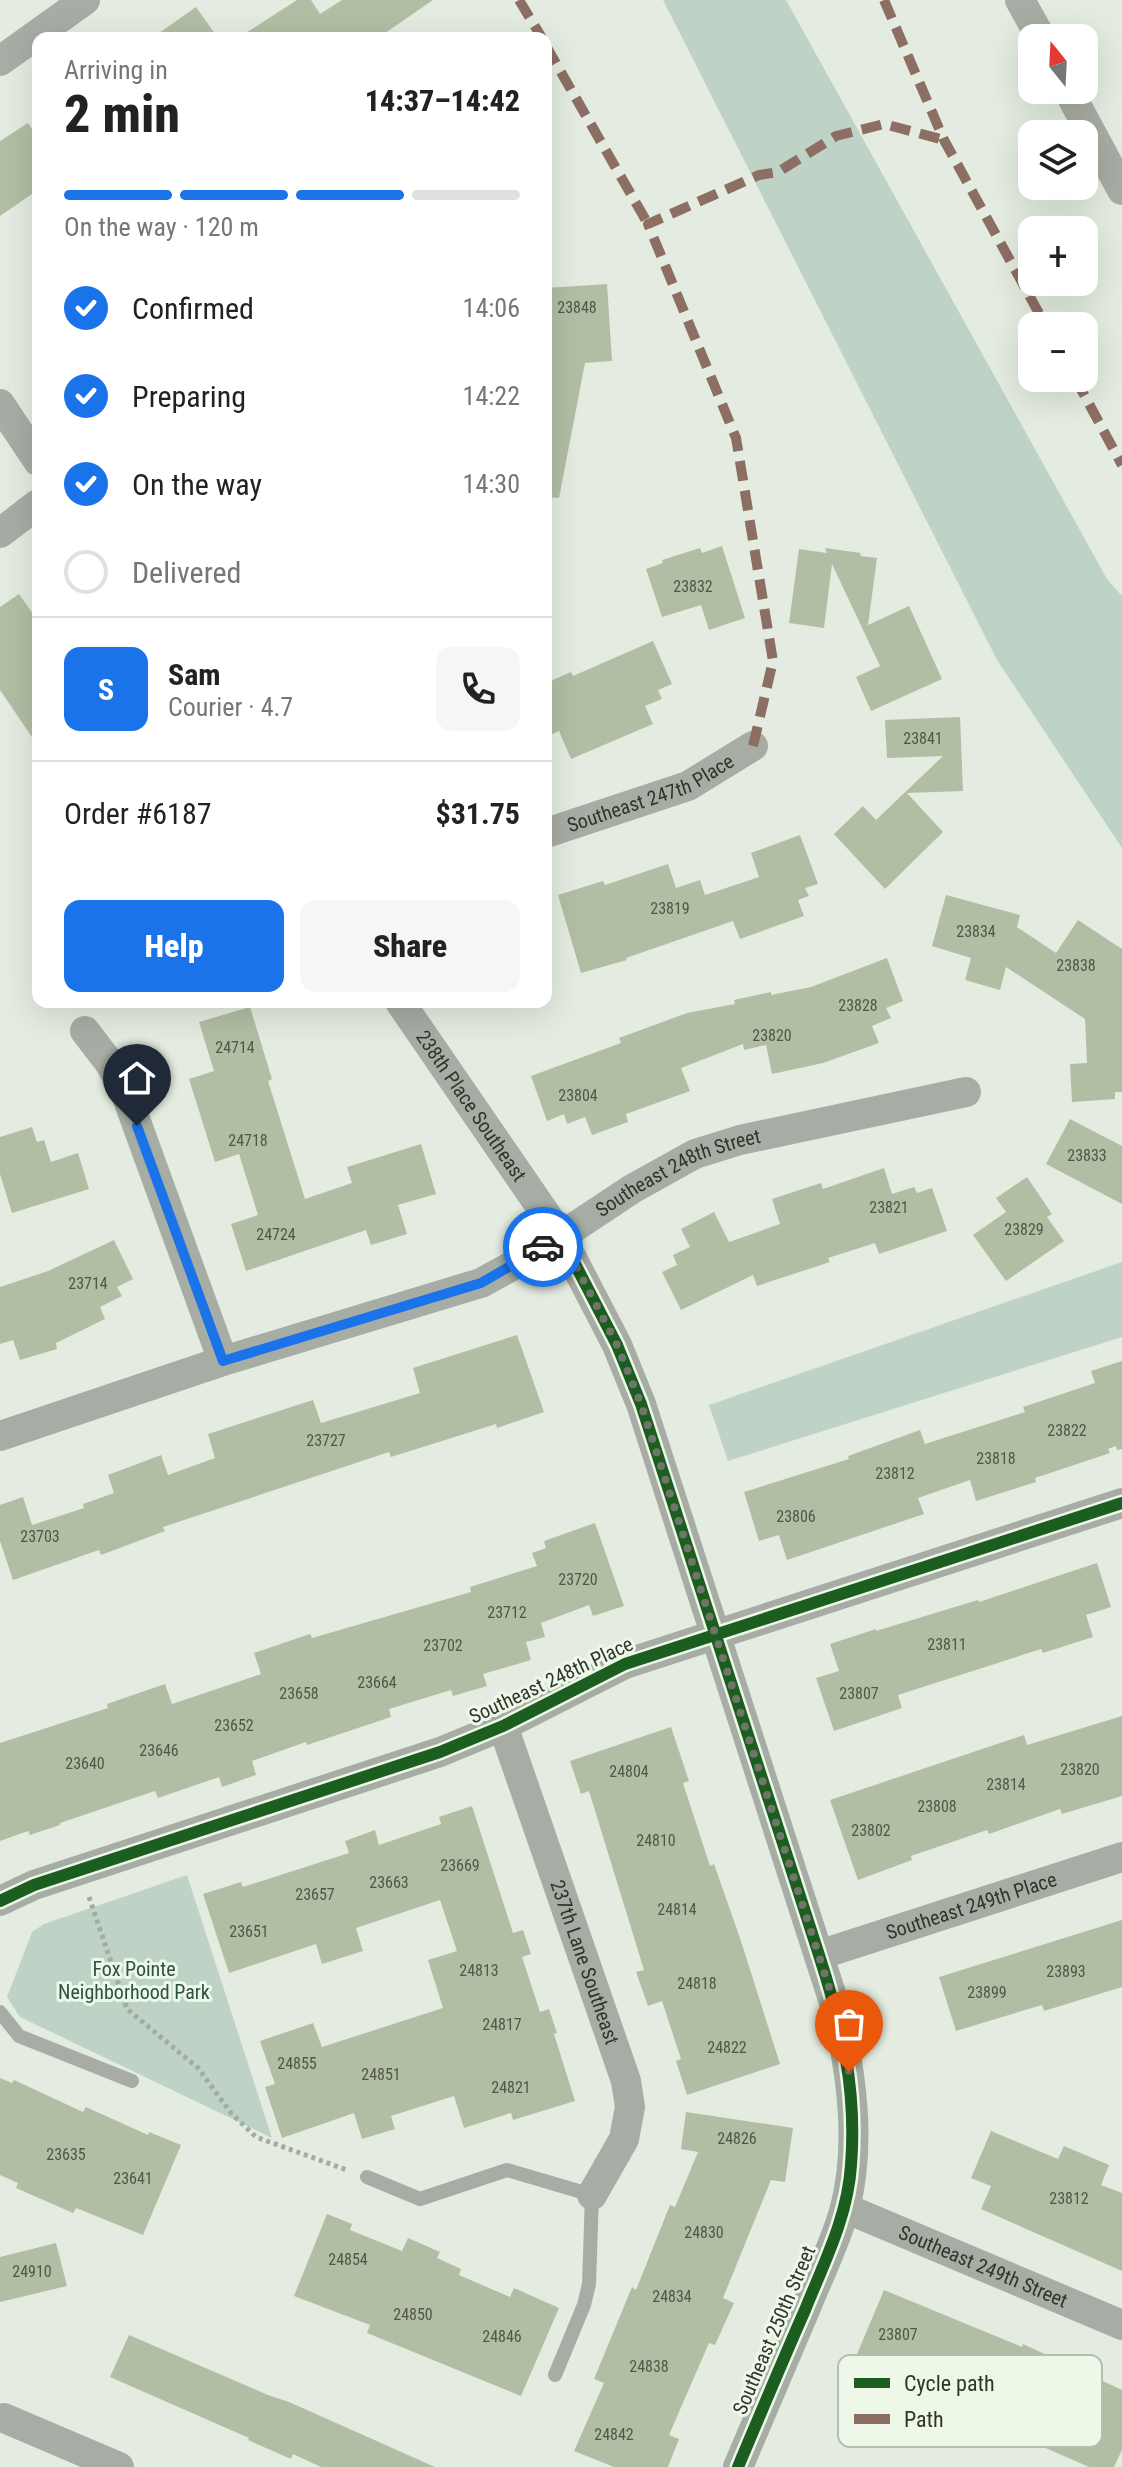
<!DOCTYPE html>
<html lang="en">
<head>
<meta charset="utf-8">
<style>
  body { margin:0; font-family:"Roboto Condensed",sans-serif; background:#f6f6f6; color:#222; height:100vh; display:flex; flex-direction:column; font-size:30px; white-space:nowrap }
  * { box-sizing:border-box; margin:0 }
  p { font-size:26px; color:#767676 }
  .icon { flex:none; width:44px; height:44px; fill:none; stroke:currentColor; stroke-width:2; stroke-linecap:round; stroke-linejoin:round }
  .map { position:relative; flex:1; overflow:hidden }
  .drawer { position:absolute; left:32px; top:32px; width:520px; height:976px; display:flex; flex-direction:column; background:#fff; border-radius:16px; box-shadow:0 8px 32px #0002 }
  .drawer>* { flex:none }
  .needle { width:52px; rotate:342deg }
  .tools { position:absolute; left:1018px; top:24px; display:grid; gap:16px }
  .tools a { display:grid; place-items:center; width:80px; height:80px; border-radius:16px; background:#fff; box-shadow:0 8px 32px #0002; font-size:40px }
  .pin { position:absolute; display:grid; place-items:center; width:68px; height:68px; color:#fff; margin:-82px -34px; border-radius:50% 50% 50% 0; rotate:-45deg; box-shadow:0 0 8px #0007 }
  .pin .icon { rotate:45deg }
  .courier { position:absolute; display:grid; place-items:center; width:80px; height:80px; margin:-40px; border:6px solid #1a73e8; border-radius:50%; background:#fff; color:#222; box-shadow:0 2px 10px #0007 }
  .head em { font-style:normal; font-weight:800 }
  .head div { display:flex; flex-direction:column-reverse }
  .head { display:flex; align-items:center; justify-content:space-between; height:136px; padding:0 32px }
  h1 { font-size:52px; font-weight:800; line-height:60px }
  .bar { display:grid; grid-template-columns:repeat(4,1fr); gap:12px 8px; align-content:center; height:96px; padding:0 32px }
  .bar i { height:10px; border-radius:6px; background:#e0e0e0 }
  .bar .on { background:#1a73e8 }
  .bar p { grid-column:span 4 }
  .line { display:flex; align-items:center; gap:20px; padding:0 32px; border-top:2px solid #e0e0e0 }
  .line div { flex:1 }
  .round { display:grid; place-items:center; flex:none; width:84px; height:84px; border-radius:16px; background:#f6f6f6 }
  ol { padding:0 32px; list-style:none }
  li { display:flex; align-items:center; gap:24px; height:88px }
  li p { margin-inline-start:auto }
  li .icon { padding:8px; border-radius:50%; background:#1a73e8; color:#fff; stroke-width:4 }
  li:last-child { color:#767676 }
  li i { width:44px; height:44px; border:4px solid #e0e0e0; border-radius:50% }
  .primary-button { display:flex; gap:16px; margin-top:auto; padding:16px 32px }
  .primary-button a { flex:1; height:92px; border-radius:16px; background:#1a73e8; color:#fff; font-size:32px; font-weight:800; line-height:92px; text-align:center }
  .primary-button a+a { background:#f6f6f6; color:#222 }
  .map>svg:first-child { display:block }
</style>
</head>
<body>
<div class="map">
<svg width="1122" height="2467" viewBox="0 0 1122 2467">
  <rect width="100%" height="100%" fill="#e4ece1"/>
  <path fill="#bed3c5" d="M663 0H786L1107 579 1122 596V848L997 660Z
    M1122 1262V1337L728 1461 709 1405Z
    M187 1875 272 2138 20 2017 7 1997 32 1932 44 1924Z"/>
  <path fill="#b2bea4" d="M297 0H311L320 14 342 0H433L378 38H238Z
    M196 7 218 38H152Z
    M28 123 38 138V190L0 216V141Z
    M607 284 612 361 585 363 559 498 546 497V288Z
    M722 546 745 618 709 630 701 605 662 617 646 569 663 563 662 560 700 548 702 553Z
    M825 548 861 553 860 556 877 558 868 625 909 606 942 679 871 711 856 677 880 666 832 564 824 628 789 623 799 549 827 553Z
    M19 594 38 621V746L0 690V607Z
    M653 641 672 684 658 690 662 699 645 706 653 724 571 759 559 731 546 737V683L571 672 573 676Z
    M960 717 963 791 907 793 943 832 885 889 834 834 863 806 876 820 943 756 887 758 885 720Z
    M800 835 818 884 805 888 809 896 798 900 804 916 740 939 733 921 626 958 627 960 581 973 558 895 603 881 605 885 668 864 676 888 700 880 705 895 759 877 751 853Z
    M946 895 1020 915 1017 927 1056 953 1078 920 1122 949V1092H1115V1099L1072 1102 1070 1064 1087 1063 1085 1019 1006 967 1000 990 965 980 971 958 932 946Z
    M887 958 903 1001 886 1008 891 1018 872 1026 879 1043 823 1063 772 1074 766 1045 744 1050 743 1044 681 1068 690 1091 626 1114 628 1122 592 1135 585 1117 567 1124 564 1114 547 1121 531 1076 621 1043 619 1038 687 1013 735 1004 734 1000 771 992V995L811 987Z
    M250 1007 272 1079 268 1081 305 1199 352 1183 347 1167 421 1144 436 1194 398 1205 407 1234 371 1245 366 1230 246 1271 231 1224 258 1215 239 1154 215 1162 189 1079 214 1071 199 1022Z
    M1070 1119 1122 1146V1204L1046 1164Z
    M32 1127 37 1142 44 1140 51 1162 78 1153 89 1189 12 1213 0 1174V1137Z
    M884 1168 892 1194 914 1187 917 1193 932 1188 947 1231 879 1254 875 1243 828 1258 830 1262 757 1286 753 1275 681 1310 662 1272 677 1265 673 1255 690 1247 681 1229 714 1212 729 1242 780 1224 772 1199 821 1183 823 1189Z
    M1027 1177 1052 1214 1047 1217 1064 1241 1006 1281 973 1235 1006 1212 996 1198Z
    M114 1240 133 1279 117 1287 122 1296 100 1307 105 1319 56 1343 57 1349 20 1360 13 1340 0 1344V1287L48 1271Z
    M517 1335 544 1412 497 1428 496 1424 391 1457 389 1452 163 1527 165 1531 101 1555 99 1550 13 1580 0 1541V1505L23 1497 32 1525 84 1508 83 1504 114 1493 108 1475 161 1455 168 1475 215 1458 208 1434 313 1400 321 1423 420 1393 413 1368Z
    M1122 1361V1449L1117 1450 1116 1446 1108 1449 1110 1453 1035 1478 1036 1482 976 1501 970 1480 918 1498 924 1514 787 1560 779 1535 759 1541 744 1492 849 1459 848 1456 920 1430 925 1444 1025 1412 1023 1407 1095 1383 1091 1371Z
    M595 1523 624 1606 593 1616 589 1605 541 1623 545 1637 526 1642 531 1660 483 1674 487 1686 453 1696 451 1690 389 1709 391 1717 307 1745 306 1742 252 1761 256 1775 222 1787 219 1777 158 1798 155 1791 60 1823V1825L30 1835 28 1831 0 1841V1743L108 1708 107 1704 165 1684 172 1704 261 1674 254 1653 310 1634 312 1638 471 1592 470 1587 537 1566 532 1553 546 1548 544 1541Z
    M1097 1563 1111 1607 1086 1615 1093 1637 1043 1653 1041 1649 898 1695 902 1708 834 1731 816 1678 839 1671 830 1644 876 1629V1631L978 1600 979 1602Z
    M1122 1716V1796L1062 1814 1060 1809 989 1834 987 1830 911 1856 912 1860 858 1880 830 1800 1024 1735 1027 1745Z
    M671 1727 689 1781 683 1783 710 1866 714 1864 740 1938 780 2064 687 2095 676 2061 681 2059 662 2001 648 2006 636 1972 644 1970 589 1791 581 1794 570 1761Z
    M472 1806 513 1933 523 1930 531 1954 522 1957 540 2012 549 2009 557 2033 554 2034 575 2101 513 2120 511 2113 464 2128 454 2096 391 2116 395 2129 362 2139 354 2113 282 2138 265 2087 275 2084 260 2041 313 2023 322 2047 443 2008 428 1960 457 1951 440 1900 356 1928 363 1951 322 1964 316 1944 229 1973 203 1894 241 1882 243 1887 349 1853 345 1841 375 1830 379 1845 441 1824 439 1817Z
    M1122 1920V1987L1044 2011 1042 2005 956 2031 939 1977Z
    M0 2078 12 2083 14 2080 83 2112 86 2107 148 2135 149 2132 181 2145 143 2235 76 2208 73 2213 16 2188 18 2183 0 2175Z
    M686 2112 793 2128 785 2182 771 2180 723 2298 734 2303 715 2345 709 2343 669 2435 679 2439 668 2467H614L574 2451 604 2383 594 2379 632 2287 636 2290 670 2205 675 2207 698 2152 681 2149Z
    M991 2131 1058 2159 1064 2146 1109 2165 1101 2185 1122 2193V2271L981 2209 991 2186 971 2178Z
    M327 2214 352 2224 350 2230 402 2251 408 2238 440 2252 437 2258 461 2269 459 2275 510 2297 514 2288 559 2308 521 2396 367 2333 370 2325 294 2296Z
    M56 2243 67 2286 0 2302V2257Z
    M884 2290 1022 2347 1023 2344 1122 2390V2450L1114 2467H1089L975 2417V2418L916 2394 921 2381 857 2354Z
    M129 2335 268 2395 289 2402 435 2467H321L293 2454 291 2459 248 2440 249 2438 110 2377Z"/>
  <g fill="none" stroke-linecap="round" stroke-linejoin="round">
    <path stroke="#a5aba1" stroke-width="5" stroke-dasharray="4 4" stroke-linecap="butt" d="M89 1897 127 2009 198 2068 231 2113 256 2137 347 2170"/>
    <path stroke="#a7ada4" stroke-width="14" d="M0 2012 19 2036 132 2081
      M367 2177 420 2199 507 2170 592 2195 589 2284 584 2305 555 2375"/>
    <g stroke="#a7ada4" stroke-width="30">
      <path d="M1020 0 1041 38"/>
      <path d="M0 61 85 0"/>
      <path d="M1068 90 1122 190"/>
      <path d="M0 404 38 461"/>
      <path d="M0 533 38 504"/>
      <path id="s1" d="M546 833 688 786 753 746"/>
      <path id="s2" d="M400 1002 560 1235 617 1345 641 1404 838 2015C852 2077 861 2146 845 2208 836 2241 820 2273 807 2305 784 2359 761 2413 738 2467"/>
      <path d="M85 1031 111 1065 127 1097 223 1361"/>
      <path id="s3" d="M0 1436 223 1361 481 1283 534 1254 632 1189 695 1154 740 1140 966 1092"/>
      <path id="s4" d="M503 1726 626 2081 630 2107 624 2139 592 2195"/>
      <path d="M0 1901 34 1885 440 1752 503 1726 625 1664 1122 1503"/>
      <path id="s5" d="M819 1955 1122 1857"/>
      <path id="s6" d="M845 2208 1122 2325"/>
      <path d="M4 2418 119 2467"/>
    </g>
    <path stroke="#8d6e63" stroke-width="10" stroke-dasharray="20 10" stroke-linecap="butt" d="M519 0 542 38
      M884 0 944 140 1046 326
      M546 46 648 224
      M1075 378 1122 465
      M753 746 773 661 736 438 648 224 759 175 778 172 836 136 884 124 944 140"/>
    <g stroke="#eef8e9" stroke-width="17">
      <path id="cycleway" d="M560 1235 617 1345 641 1404 819 1955C842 2026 857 2090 851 2165 848 2216 824 2263 805 2310 782 2362 760 2415 738 2467
        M0 1901 34 1885 440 1752 503 1726 625 1664 1122 1503"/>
    </g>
    <use href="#cycleway" stroke="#1b5e20" stroke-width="12"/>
  </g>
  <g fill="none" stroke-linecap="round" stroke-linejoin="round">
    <path stroke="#6f7569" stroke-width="8" stroke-dasharray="0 14.4" d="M543 1247 560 1235 617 1345 641 1404 838 2015 849 2072"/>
    <path stroke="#1a73e8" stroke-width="10" d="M137 1126 223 1361 481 1283 543 1247"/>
  </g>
  <g text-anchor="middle" stroke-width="6" stroke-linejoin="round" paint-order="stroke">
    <g font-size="16" fill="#505748">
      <text x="577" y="313">23848</text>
      <text x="693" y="592">23832</text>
      <text x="923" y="744">23841</text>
      <text x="670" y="914">23819</text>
      <text x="976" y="937">23834</text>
      <text x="1076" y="971">23838</text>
      <text x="858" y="1011">23828</text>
      <text x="772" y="1041">23820</text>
      <text x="235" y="1053">24714</text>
      <text x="578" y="1101">23804</text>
      <text x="248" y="1146">24718</text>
      <text x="1087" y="1161">23833</text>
      <text x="889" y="1213">23821</text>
      <text x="1024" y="1235">23829</text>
      <text x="276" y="1240">24724</text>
      <text x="88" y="1289">23714</text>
      <text x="1067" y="1436">23822</text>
      <text x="326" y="1446">23727</text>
      <text x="996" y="1464">23818</text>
      <text x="895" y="1479">23812</text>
      <text x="796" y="1522">23806</text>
      <text x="40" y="1542">23703</text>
      <text x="578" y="1585">23720</text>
      <text x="507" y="1618">23712</text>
      <text x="947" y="1650">23811</text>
      <text x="443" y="1651">23702</text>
      <text x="377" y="1688">23664</text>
      <text x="299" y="1699">23658</text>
      <text x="859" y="1699">23807</text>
      <text x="234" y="1731">23652</text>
      <text x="159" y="1756">23646</text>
      <text x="85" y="1769">23640</text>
      <text x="1080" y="1775">23820</text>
      <text x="629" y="1777">24804</text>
      <text x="1006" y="1790">23814</text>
      <text x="937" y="1812">23808</text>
      <text x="871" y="1836">23802</text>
      <text x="656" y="1846">24810</text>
      <text x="460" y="1871">23669</text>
      <text x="389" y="1888">23663</text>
      <text x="315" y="1900">23657</text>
      <text x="677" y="1915">24814</text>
      <text x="249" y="1937">23651</text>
      <text x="479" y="1976">24813</text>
      <text x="1066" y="1977">23893</text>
      <text x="697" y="1989">24818</text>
      <text x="987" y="1998">23899</text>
      <text x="502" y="2030">24817</text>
      <text x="727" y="2053">24822</text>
      <text x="297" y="2069">24855</text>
      <text x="381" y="2080">24851</text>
      <text x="511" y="2093">24821</text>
      <text x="737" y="2144">24826</text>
      <text x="66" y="2160">23635</text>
      <text x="133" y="2184">23641</text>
      <text x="1069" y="2204">23812</text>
      <text x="704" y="2238">24830</text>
      <text x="348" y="2265">24854</text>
      <text x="32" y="2277">24910</text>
      <text x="672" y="2302">24834</text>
      <text x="413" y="2320">24850</text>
      <text x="898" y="2340">23807</text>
      <text x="502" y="2342">24846</text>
      <text x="649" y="2372">24838</text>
      <text x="614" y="2440">24842</text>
    </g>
    <g font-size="20" fill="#303529" stroke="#eef8e9">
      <text dy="7" stroke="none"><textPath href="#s1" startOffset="112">Southeast 247th Place</textPath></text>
      <text dy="7" stroke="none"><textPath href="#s2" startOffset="126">238th Place Southeast</textPath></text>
      <text dy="7" stroke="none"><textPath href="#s3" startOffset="732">Southeast 248th Street</textPath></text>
      <text transform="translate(551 1680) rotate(-25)" y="7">Southeast 248th Place</text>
      <text dy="7" stroke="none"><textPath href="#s5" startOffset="160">Southeast 249th Place</textPath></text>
      <text dy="7" stroke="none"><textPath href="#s4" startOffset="250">237th Lane Southeast</textPath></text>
      <text dy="7" stroke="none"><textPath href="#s6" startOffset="150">Southeast 249th Street</textPath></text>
      <text transform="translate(774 2330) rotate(-67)" y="7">Southeast 250th Street</text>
    </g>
    <g font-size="20" fill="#2e5241" stroke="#eef8e9">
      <text x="134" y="1976">Fox Pointe<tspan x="134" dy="23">Neighborhood Park</tspan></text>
    </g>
  </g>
  <rect x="838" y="2355" width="264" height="92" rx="12" fill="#eef8e9" stroke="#b5beaf" stroke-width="2"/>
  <rect x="854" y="2378" width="36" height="10" fill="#1b5e20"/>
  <rect x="854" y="2414" width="36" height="10" fill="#8d6e63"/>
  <g font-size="22" fill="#303529">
    <text x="904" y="2391">Cycle path</text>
    <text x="904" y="2427">Path</text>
  </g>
</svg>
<div class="tools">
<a><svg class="needle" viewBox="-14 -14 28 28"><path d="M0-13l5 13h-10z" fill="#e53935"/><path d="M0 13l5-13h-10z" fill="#767676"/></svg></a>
<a><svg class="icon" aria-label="layers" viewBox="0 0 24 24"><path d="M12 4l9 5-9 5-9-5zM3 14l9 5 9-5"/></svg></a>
<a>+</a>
<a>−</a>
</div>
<div class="pin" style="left:849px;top:2072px;background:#ea580c"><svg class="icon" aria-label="bag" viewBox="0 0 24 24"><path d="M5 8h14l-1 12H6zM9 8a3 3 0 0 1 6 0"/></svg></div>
<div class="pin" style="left:137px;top:1126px;background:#1f2937"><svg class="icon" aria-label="home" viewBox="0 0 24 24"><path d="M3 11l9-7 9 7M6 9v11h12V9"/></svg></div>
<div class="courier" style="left:543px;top:1247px"><svg class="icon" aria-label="car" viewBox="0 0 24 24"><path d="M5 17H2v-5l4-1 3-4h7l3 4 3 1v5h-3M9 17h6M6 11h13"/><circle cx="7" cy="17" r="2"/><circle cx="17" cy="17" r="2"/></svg></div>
<section class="drawer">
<div class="head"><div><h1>2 min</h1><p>Arriving in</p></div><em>14:37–14:42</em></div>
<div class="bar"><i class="on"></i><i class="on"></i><i class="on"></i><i></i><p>On the way · 120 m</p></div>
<ol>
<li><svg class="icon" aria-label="check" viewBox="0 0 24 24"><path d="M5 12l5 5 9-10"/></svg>Confirmed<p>14:06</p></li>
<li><svg class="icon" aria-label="check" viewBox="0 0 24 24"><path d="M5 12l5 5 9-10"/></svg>Preparing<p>14:22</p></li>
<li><svg class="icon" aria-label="check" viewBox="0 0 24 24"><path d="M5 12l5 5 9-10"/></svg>On the way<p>14:30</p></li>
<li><i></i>Delivered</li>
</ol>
<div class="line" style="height:144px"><b class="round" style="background:#1a73e8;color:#fff">S</b><div><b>Sam</b><p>Courier · 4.7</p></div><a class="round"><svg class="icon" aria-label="phone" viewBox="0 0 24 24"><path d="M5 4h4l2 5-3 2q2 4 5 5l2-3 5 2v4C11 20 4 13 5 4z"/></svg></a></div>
<div class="line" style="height:104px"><div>Order #6187</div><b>$31.75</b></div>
<div class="primary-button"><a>Help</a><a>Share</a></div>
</section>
</div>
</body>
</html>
